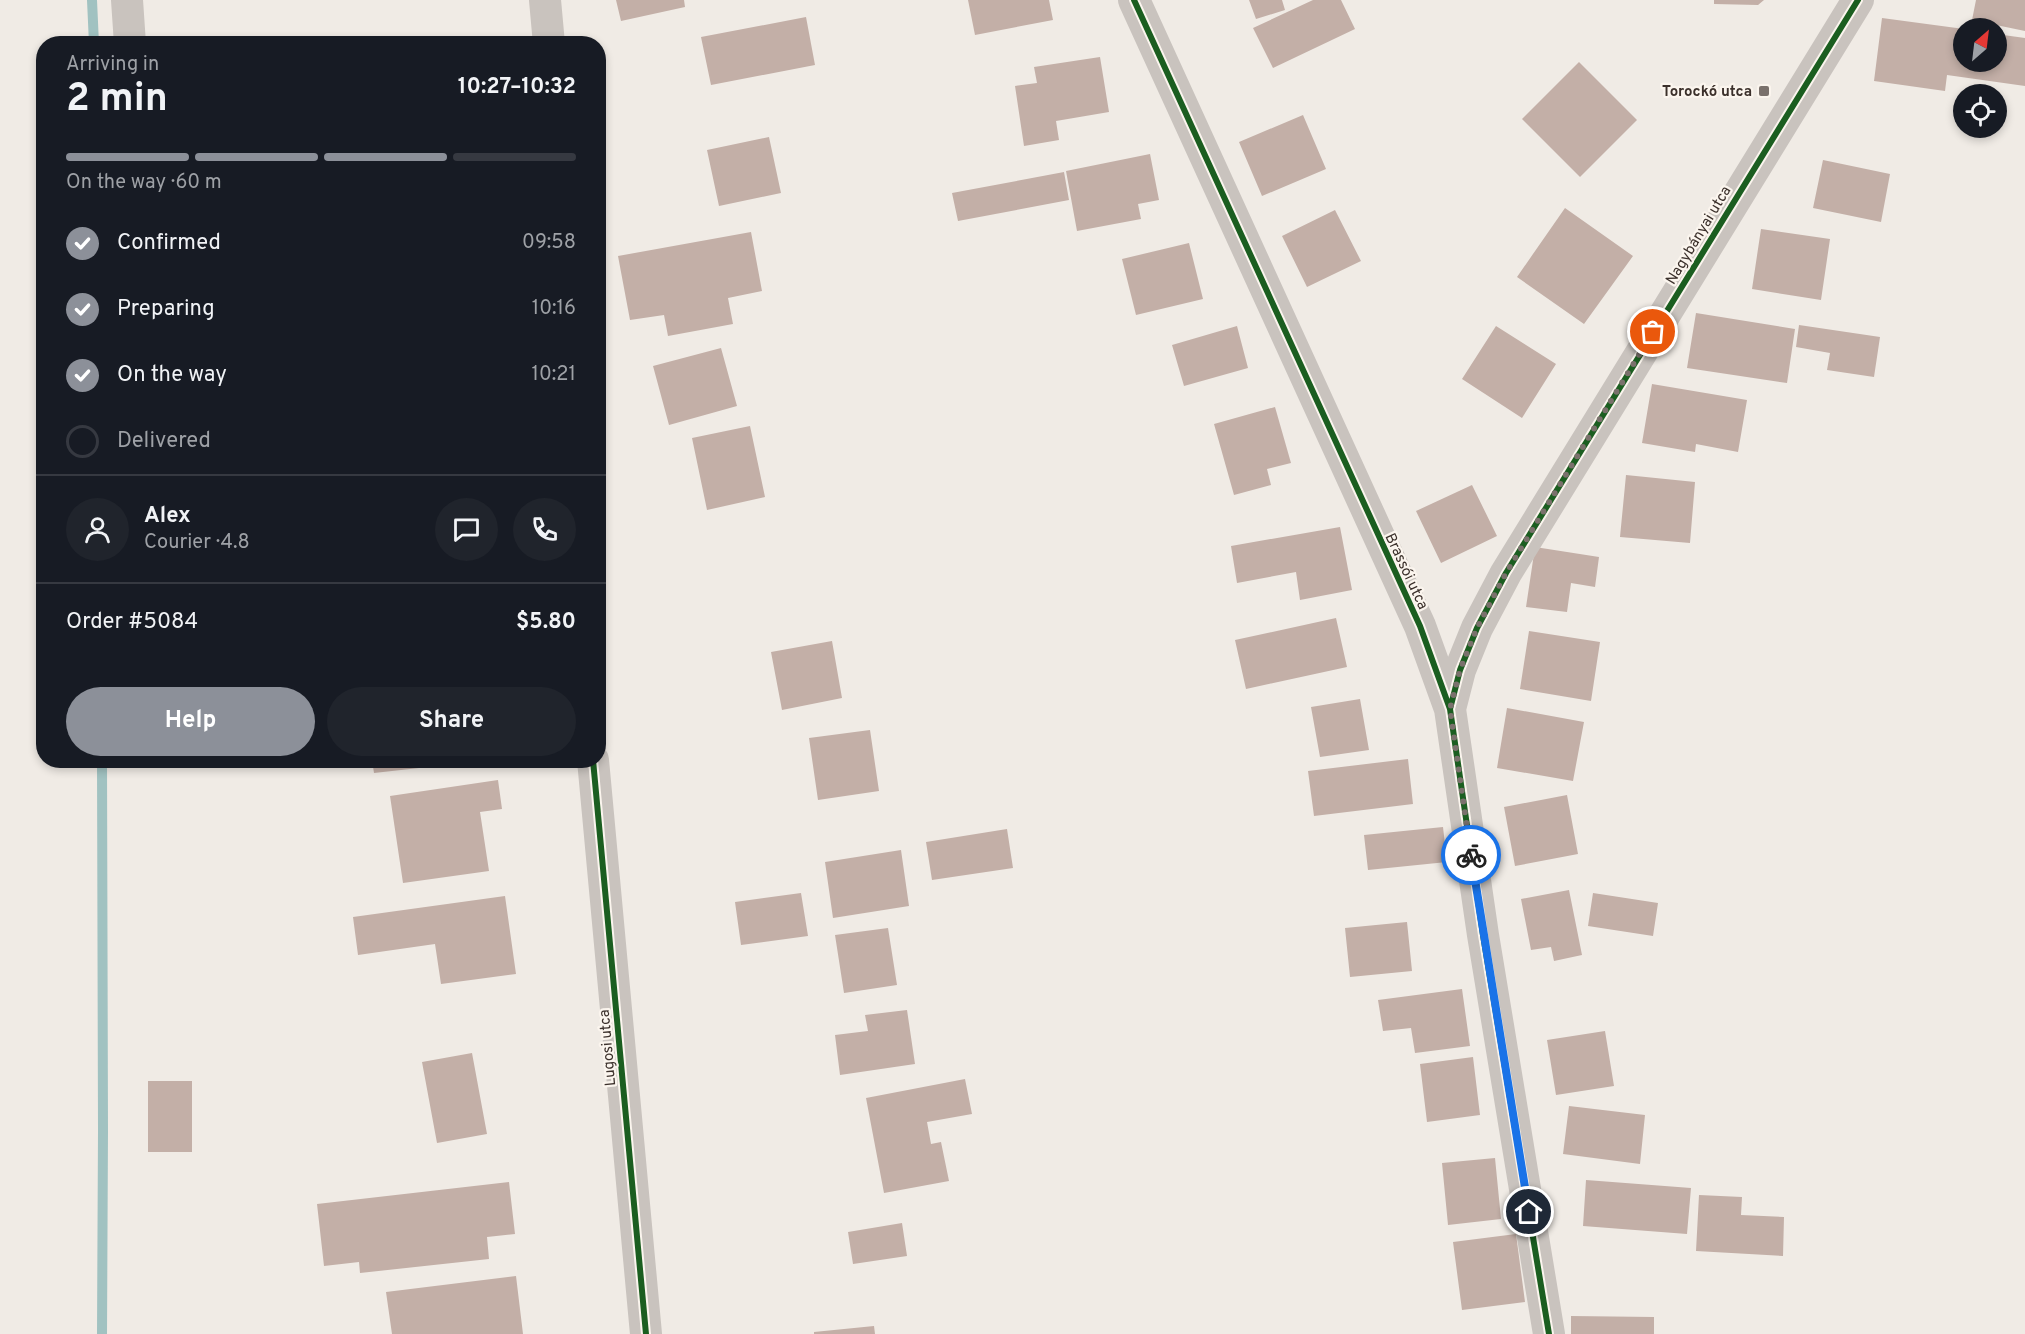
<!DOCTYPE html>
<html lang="en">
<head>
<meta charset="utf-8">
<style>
  body { margin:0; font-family:Overpass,sans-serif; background:#20242c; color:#f1f3f6; height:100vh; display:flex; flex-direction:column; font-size:22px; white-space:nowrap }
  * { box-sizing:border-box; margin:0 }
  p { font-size:20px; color:#9ea1a6 }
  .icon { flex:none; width:33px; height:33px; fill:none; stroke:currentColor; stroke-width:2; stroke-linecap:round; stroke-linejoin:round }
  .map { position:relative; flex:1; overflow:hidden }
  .side { position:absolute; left:36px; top:36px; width:570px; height:732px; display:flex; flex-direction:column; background:#171b24; border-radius:24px; box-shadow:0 3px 9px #0003 }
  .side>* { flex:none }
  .needle { width:39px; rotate:28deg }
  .tools { position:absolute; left:1953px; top:18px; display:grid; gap:12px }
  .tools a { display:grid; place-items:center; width:54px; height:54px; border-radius:50%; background:#171b24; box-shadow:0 3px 9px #0003; font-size:30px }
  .pin { position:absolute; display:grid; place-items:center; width:51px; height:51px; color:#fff; margin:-26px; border:3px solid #fff; border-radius:50%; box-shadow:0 2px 6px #0007 }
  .courier { position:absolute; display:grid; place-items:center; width:60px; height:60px; margin:-30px; border:4px solid #1a73e8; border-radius:50%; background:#fff; color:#222; box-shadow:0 2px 8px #0007 }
  .head em { font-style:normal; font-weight:700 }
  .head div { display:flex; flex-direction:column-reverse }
  .head { display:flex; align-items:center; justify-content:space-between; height:102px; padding:0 30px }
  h1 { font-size:39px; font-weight:700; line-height:45px }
  .bar { display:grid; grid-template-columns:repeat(4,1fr); gap:9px 6px; align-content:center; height:72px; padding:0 30px }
  .bar i { height:8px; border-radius:4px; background:#363941 }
  .bar .on { background:#8c9099 }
  .bar p { grid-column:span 4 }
  .line { display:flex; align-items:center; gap:15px; padding:0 30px; border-top:2px solid #363941 }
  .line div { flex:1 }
  .round { display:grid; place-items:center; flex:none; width:63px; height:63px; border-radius:32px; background:#20242c }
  ol { padding:0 30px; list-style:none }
  li { display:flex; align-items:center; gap:18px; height:66px }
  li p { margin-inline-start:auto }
  li .icon { padding:6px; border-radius:50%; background:#8c9099; color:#fff; stroke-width:4 }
  li:last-child { color:#9ea1a6 }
  li i { width:33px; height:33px; border:3px solid #363941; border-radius:50% }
  .button { display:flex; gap:12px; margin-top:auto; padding:12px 30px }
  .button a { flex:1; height:69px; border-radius:36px; background:#8c9099; color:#fff; font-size:24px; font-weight:700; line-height:69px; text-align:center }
  .button a+a { background:#20242c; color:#f1f3f6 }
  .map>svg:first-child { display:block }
</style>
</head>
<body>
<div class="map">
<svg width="2025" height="1334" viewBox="0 0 2025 1334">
  <rect width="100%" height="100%" fill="#f0ebe5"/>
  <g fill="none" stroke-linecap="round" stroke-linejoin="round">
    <path stroke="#a1c2c1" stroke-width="10" d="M92 0 94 44
      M102 1334 103 1131 102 760"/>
  </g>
  <path fill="#c3afa7" d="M616 0H684L685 7 621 21Z
    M968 0H1049L1053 20 975 35Z
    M1249 0H1282L1285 10 1256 19Z
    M1313 0H1341L1355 29 1273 68 1253 28Z
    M1714 0H1764L1758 5 1714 4Z
    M1976 0H2025V31L1972 20Z
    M806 17 815 65 711 85 701 37Z
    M1882 18 1964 29V62H1996V34L2025 38V86L1947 75 1945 91 1874 81Z
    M1100 57 1109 112 1056 121 1059 140 1024 146 1015 86 1037 83 1034 67Z
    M1579 62 1637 120 1580 177 1522 119Z
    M1303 115 1326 169 1262 196 1239 142Z
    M769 137 781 193 719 206 707 150Z
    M1150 154 1159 200 1138 204 1141 219 1077 231 1066 171Z
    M1823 160 1890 174 1881 222 1813 208Z
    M1064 172 1069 200 958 221 952 193Z
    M1565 208 1633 256 1584 324 1517 277Z
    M1335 210 1361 261 1307 287 1282 236Z
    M1761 229 1830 239 1821 300 1752 289Z
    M751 232 762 291 728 298 733 324 668 336 664 315 630 320 618 256Z
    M1189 243 1203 299 1136 315 1122 259Z
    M1696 313 1795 329 1787 383 1687 368Z
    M1799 325 1880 337 1874 377 1827 370 1830 353 1796 347Z
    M1237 326 1248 368 1184 386 1172 345Z
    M1496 326 1556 364 1522 418 1462 379Z
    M721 348 737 406 669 425 653 366Z
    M1652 384 1747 400 1738 452 1696 444 1695 452 1642 443Z
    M1275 407 1291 463 1267 469 1271 485 1234 495 1214 424Z
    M750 426 765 497 707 510 692 438Z
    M1626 475 1695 482 1690 543 1620 537Z
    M1472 485 1497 536 1441 563 1416 511Z
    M1340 527 1352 590 1300 600 1296 572 1237 583 1231 546Z
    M1535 547 1599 557 1595 587 1571 583 1567 612 1526 607Z
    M1336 618 1347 667 1246 689 1235 640Z
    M1529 631 1600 642 1591 701 1520 689Z
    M832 641 842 698 782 710 771 652Z
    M1360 699 1369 750 1320 757 1311 707Z
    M1507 708 1584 722 1573 781 1497 768Z
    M870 730 879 791 818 800 809 738Z
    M1408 759 1413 804 1314 816 1308 771Z
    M372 760H473V762L374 773Z
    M498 780 502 809 480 812 489 871 403 883 390 796Z
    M1567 795 1578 854 1515 866 1504 807Z
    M1443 827 1447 862 1368 870 1364 835Z
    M1007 829 1013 868 932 880 926 842Z
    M901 850 909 906 833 918 825 862Z
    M1569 890 1582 955 1554 961 1551 947 1531 950 1521 899Z
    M801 893 808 936 741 945 735 902Z
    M1593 893 1658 903 1653 936 1588 926Z
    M505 896 516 974 441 984 435 944 358 955 353 917Z
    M1407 922 1412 971 1350 977 1345 928Z
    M888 928 897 985 844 993 835 935Z
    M1462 989 1470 1046 1415 1053 1411 1028 1383 1031 1378 1000Z
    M907 1010 915 1064 840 1075 835 1035 868 1031 865 1015Z
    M1605 1031 1614 1086 1556 1095 1547 1040Z
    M472 1053 487 1134 437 1143 422 1062Z
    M1473 1057 1480 1115 1427 1122 1420 1064Z
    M965 1079 972 1114 927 1122 931 1144 941 1142 949 1181 884 1193 866 1098Z
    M148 1081H192V1152H148Z
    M1569 1106 1645 1115 1640 1164 1563 1154Z
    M1495 1158 1501 1219 1448 1225 1442 1163Z
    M1586 1180 1691 1188 1687 1234 1583 1226Z
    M509 1182 515 1234 487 1237 489 1259 360 1273 359 1262 324 1266 317 1204Z
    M1699 1195 1742 1197 1741 1215 1784 1217 1783 1256 1696 1251Z
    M902 1223 907 1256 853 1264 848 1232Z
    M1516 1234 1525 1302 1462 1310 1453 1242Z
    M516 1276 523 1334H392L386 1292Z
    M1571 1316 1654 1317V1334H1571Z
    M874 1326 875 1334H814V1332Z"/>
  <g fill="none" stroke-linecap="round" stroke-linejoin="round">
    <path stroke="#c9c3be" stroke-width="32" d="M127 0 130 44
      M545 0 549 44
      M1134 0 1420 626 1450 709 1483 935 1549 1334
      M1450 709 1460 670 1477 628 1506 573 1858 0
      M593 760 646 1334"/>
    <g stroke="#fbf5ee" stroke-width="10">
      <path id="cycleway" d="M1134 0 1420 626 1450 709 1483 935 1549 1334
        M1450 709 1460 670 1477 628 1506 573 1858 0
        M593 760 646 1334"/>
    </g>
    <use href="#cycleway" stroke="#1b5e20" stroke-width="6"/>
  </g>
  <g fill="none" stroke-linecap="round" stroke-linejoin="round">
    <path stroke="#7a716c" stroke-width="6" stroke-dasharray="0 10.8" d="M1471 855 1450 709 1460 670 1477 628 1506 573 1653 332"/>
    <path stroke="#1a73e8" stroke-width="8" d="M1471 855 1529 1212"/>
  </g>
  <rect fill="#7a716c" stroke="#fbf5ee" stroke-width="2" x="1758" y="85" width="12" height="12" rx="3"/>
  <g text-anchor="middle" stroke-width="4.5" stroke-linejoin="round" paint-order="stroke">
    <g font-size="15" font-weight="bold" fill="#3b302b" stroke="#fbf5ee" text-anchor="end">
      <text x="1752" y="96">Torockó utca</text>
    </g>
    <g font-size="15" fill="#3b302b" stroke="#fbf5ee">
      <text transform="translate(1698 235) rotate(-59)" y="5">Nagybányai utca</text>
      <text transform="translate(1407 571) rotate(65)" y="5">Brassói utca</text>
      <text transform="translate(607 1048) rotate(-95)" y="5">Lugosi utca</text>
    </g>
  </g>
</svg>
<div class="tools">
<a><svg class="needle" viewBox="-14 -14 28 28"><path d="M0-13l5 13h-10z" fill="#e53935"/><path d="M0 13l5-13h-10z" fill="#9ea1a6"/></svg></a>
<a><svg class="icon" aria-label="locate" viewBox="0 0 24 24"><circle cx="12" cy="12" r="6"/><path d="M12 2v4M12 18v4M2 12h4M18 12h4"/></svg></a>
</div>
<div class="pin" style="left:1653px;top:332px;background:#ea580c"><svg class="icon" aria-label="bag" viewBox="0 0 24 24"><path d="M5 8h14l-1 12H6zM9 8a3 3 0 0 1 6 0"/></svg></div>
<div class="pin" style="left:1529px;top:1212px;background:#1f2937"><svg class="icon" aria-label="home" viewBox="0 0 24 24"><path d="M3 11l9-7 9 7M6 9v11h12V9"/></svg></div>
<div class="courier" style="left:1471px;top:855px"><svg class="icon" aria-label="bike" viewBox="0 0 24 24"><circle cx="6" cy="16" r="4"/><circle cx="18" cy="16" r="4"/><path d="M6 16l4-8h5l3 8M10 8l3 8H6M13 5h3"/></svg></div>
<section class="side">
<div class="head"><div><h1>2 min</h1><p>Arriving in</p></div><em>10:27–10:32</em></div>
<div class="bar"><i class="on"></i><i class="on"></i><i class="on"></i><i></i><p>On the way · 60 m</p></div>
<ol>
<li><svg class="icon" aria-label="check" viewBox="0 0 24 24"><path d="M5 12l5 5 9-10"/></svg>Confirmed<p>09:58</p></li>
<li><svg class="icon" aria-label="check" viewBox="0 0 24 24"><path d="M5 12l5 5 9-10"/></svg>Preparing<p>10:16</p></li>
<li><svg class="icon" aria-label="check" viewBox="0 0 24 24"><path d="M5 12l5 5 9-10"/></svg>On the way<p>10:21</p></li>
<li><i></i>Delivered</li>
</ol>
<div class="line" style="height:108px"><a class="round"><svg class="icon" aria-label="person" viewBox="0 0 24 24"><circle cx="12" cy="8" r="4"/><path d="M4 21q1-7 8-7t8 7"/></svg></a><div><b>Alex</b><p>Courier · 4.8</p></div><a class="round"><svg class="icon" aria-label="chat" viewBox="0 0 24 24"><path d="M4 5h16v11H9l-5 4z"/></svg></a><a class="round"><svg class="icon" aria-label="phone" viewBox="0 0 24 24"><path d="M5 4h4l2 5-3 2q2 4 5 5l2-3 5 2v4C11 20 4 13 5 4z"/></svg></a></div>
<div class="line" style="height:78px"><div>Order #5084</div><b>$5.80</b></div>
<div class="button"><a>Help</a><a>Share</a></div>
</section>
</div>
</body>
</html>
